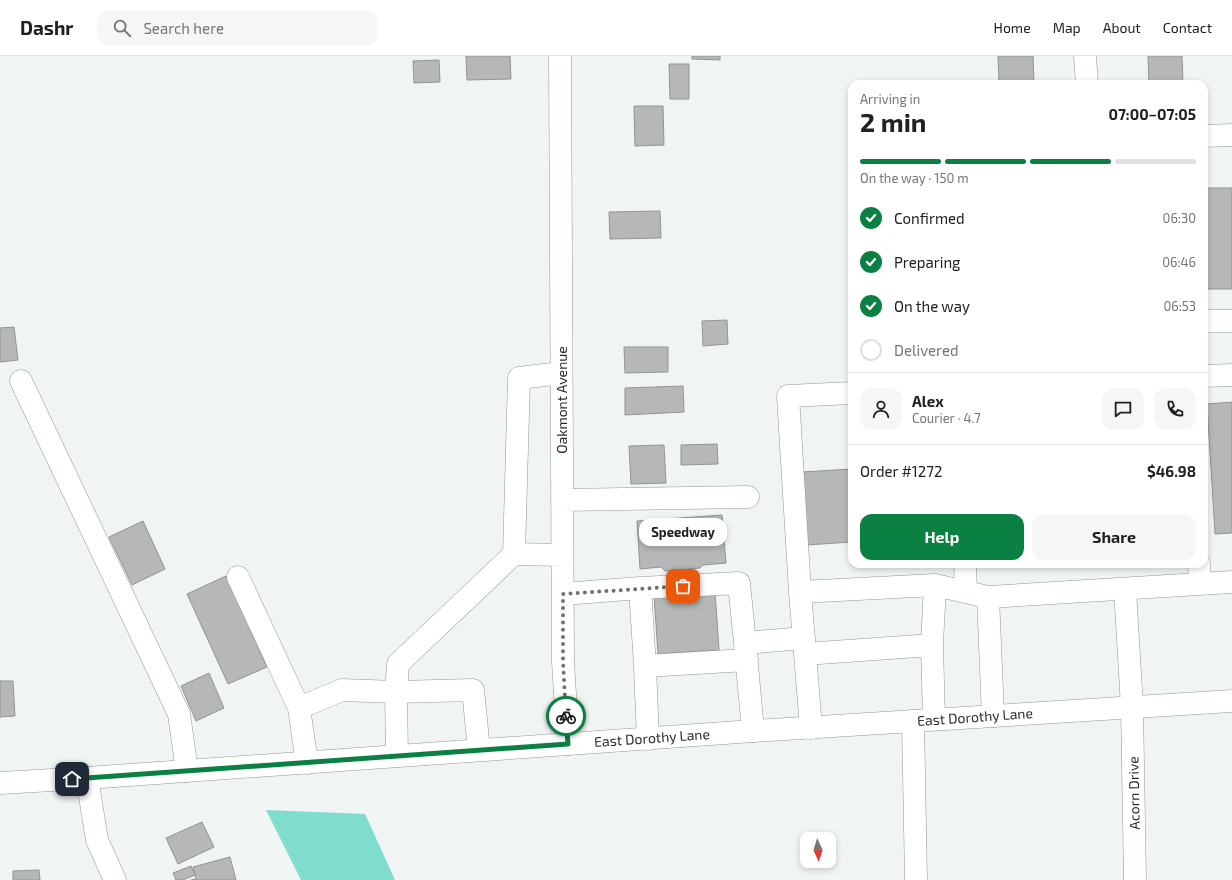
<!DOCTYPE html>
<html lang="en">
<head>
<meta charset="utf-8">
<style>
  body { margin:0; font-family:"Exo 2",sans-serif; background:#f6f6f6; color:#202124; height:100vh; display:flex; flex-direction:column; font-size:15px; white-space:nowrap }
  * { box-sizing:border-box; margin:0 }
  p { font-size:13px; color:#757577 }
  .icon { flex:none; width:22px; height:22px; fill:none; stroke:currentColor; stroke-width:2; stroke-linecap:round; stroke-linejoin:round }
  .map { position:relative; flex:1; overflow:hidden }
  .panel { position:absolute; left:848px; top:24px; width:360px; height:488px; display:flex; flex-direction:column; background:#fff; border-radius:12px; box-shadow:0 2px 6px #0003 }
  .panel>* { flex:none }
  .needle { width:26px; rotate:176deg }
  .tools { position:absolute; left:800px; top:776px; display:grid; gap:8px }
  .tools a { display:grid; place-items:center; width:36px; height:36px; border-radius:8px; background:#fff; box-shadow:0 2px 6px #0003; font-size:20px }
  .pin { position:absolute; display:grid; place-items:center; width:34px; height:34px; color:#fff; margin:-17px; border-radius:8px; box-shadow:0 2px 6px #0006 }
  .courier { position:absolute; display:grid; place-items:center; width:40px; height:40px; margin:-20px; border:3px solid #0b8043; border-radius:50%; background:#fff; color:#222; box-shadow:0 1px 5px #0007 }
  .bubble { position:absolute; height:28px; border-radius:12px; background:#fff; box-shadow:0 2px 6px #0003; font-size:13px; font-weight:700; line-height:28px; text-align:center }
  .summary em { font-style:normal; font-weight:700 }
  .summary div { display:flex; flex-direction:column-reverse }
  .summary { display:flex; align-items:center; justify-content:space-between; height:68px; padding:0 12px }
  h1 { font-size:26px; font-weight:700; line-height:30px }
  .bar { display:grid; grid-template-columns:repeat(4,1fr); gap:6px 4px; align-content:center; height:48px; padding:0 12px }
  .bar i { height:5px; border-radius:3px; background:#e0e0e0 }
  .bar .selected { background:#0b8043 }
  .bar p { grid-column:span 4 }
  .line { display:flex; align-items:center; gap:10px; padding:0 12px; border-top:1px solid #e0e0e0 }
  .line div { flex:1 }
  .round { display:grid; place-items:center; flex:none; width:42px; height:42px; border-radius:12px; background:#f6f6f6 }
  ol { padding:0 12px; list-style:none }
  li { display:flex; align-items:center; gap:12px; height:44px }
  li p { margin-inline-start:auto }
  li .icon { padding:4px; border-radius:50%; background:#0b8043; color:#fff; stroke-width:4 }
  li:last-child { color:#757577 }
  li i { width:22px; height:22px; border:2px solid #e0e0e0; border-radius:50% }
  .action { display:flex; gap:8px; margin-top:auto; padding:8px 12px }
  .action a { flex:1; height:46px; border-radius:12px; background:#0b8043; color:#fff; font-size:16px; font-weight:700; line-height:46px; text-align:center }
  .action a+a { background:#f6f6f6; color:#202124 }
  header { display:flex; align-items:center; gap:24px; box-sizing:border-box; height:56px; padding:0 20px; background:#fff; border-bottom:1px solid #e0e0e0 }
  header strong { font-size:19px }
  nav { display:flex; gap:22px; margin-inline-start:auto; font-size:14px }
  .search { width:280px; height:36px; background:#f6f6f6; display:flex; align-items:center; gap:10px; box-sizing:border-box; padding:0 14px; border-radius:12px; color:#757577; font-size:15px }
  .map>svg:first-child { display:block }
</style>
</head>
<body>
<header>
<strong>Dashr</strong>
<div class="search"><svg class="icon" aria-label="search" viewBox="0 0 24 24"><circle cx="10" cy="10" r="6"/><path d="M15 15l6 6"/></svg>Search here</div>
<nav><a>Home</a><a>Map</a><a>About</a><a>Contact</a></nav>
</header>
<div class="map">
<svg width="1232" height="824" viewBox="0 0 1232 824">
  <rect width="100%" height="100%" fill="#f0f4f3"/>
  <path fill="#7eddcc" d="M266 754 365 758 395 824H301Z"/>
  <path fill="#b5b8b7" stroke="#919494" d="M466 0H510L511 23 467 24Z
    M692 0H720V4L692 3Z
    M998 0H1033L1034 28H999Z
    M1148 0H1182L1183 28H1149Z
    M439 4 440 26 414 27 413 5Z
    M669 8H689V43H670Z
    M634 50H663L664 89 635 90Z
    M1204 132H1232V233H1204Z
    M660 155 661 182 610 183 609 156Z
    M727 264 728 288 703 290 702 265Z
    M14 271 18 304 0 306V272Z
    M624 291H668V316L625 317Z
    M683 330 684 356 625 359V332Z
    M1232 346V477L1215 478 1207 348Z
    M717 388 718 408 681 409V389Z
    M664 389 666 427 631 428 629 390Z
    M852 413V486L806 489 802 416Z
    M722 459 726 507 703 509 700 512 665 515 661 511 640 513 637 465Z
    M143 465 165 513 132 529 109 481Z
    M226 520 267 611 228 628 187 538Z
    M715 535 719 594 658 598 654 540Z
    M209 617 224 652 196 665 181 630Z
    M0 625H13L15 660 0 661Z
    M202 766 214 791 178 808 166 782Z
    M230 801 236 824H191L196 823 193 811Z
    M191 810 195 819 183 824H176L173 817Z
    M39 814 40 824H13V815Z"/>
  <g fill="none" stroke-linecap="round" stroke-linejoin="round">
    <g stroke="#939796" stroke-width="23">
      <path id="minor" d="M560 0 563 605 568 688
        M1085 0 1087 28
        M1204 80 1232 79
        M1204 265H1232
        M561 317 519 322 514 498 562 499
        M1204 320 1232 319
        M21 325 179 658 187 715
        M562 444 748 441
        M965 508 966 536
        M1199 508 1200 528
        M238 521 299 652 307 707
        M640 532 739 527 745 587
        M1125 533 1132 651 1135 824
        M800 536 788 340 852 337
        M563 538 640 532 645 610 747 604
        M932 589 935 529
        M805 598 932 589 934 663
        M645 610 648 683
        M299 652 342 634 396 636 473 634 479 694
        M993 660 988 541 1232 526
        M913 665 916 824
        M811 672 800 536 935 529 988 541
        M753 675 745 587 804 582
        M397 700 396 636 398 608 514 498
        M87 722 97 784 115 824"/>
    </g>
    <g stroke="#939796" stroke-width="23">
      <path id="major" d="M0 727 87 722 753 675 1232 645"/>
    </g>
    <use href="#minor" stroke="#fff" stroke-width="22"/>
    <use href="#major" stroke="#fff" stroke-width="22"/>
  </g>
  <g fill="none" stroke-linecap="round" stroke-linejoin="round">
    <path stroke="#707272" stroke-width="4" stroke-dasharray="0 7.2" d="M566 660 563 605V538L683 530"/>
    <path stroke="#0b8043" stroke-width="5" d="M72 723 568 688 566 660"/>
  </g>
  <g text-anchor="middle" stroke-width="3" stroke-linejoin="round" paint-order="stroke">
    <g font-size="14" fill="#2b2c2c" stroke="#fff">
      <text transform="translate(562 344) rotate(-90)" y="5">Oakmont Avenue</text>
      <text transform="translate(975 661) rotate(-4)" y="5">East Dorothy Lane</text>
      <text transform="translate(652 682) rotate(-4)" y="5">East Dorothy Lane</text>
      <text transform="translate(1134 737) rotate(-91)" y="5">Acorn Drive</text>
    </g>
  </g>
</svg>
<div class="tools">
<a><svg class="needle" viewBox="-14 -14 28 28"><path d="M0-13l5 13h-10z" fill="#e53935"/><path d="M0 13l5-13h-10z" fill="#757577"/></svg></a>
</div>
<div class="pin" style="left:683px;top:530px;background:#ea580c"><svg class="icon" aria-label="bag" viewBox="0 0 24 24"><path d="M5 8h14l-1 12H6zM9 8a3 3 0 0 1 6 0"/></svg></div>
<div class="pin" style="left:72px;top:723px;background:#1f2937"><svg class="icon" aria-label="home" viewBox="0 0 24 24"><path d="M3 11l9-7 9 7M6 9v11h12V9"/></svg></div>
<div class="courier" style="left:566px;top:660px"><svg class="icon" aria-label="bike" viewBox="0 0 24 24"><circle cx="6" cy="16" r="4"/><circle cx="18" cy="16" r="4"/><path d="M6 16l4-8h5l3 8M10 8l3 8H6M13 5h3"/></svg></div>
<div class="bubble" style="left:639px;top:462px;width:88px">Speedway</div>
<section class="panel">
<div class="summary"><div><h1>2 min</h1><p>Arriving in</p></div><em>07:00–07:05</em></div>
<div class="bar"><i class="selected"></i><i class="selected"></i><i class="selected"></i><i></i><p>On the way · 150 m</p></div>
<ol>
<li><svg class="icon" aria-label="check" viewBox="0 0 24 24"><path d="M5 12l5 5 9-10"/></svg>Confirmed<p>06:30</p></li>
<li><svg class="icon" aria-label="check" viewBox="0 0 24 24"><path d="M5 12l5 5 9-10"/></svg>Preparing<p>06:46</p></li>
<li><svg class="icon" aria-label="check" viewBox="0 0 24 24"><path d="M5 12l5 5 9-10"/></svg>On the way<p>06:53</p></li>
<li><i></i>Delivered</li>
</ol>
<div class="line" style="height:72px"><a class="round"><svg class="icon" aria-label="person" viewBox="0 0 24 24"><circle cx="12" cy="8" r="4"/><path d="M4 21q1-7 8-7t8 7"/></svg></a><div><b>Alex</b><p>Courier · 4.7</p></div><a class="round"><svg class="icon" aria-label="chat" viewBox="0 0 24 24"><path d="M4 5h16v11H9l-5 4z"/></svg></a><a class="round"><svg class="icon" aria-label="phone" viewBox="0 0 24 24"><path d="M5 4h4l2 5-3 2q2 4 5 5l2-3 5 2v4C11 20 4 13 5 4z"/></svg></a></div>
<div class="line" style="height:52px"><div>Order #1272</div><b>$46.98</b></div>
<div class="action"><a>Help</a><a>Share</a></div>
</section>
</div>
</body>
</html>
